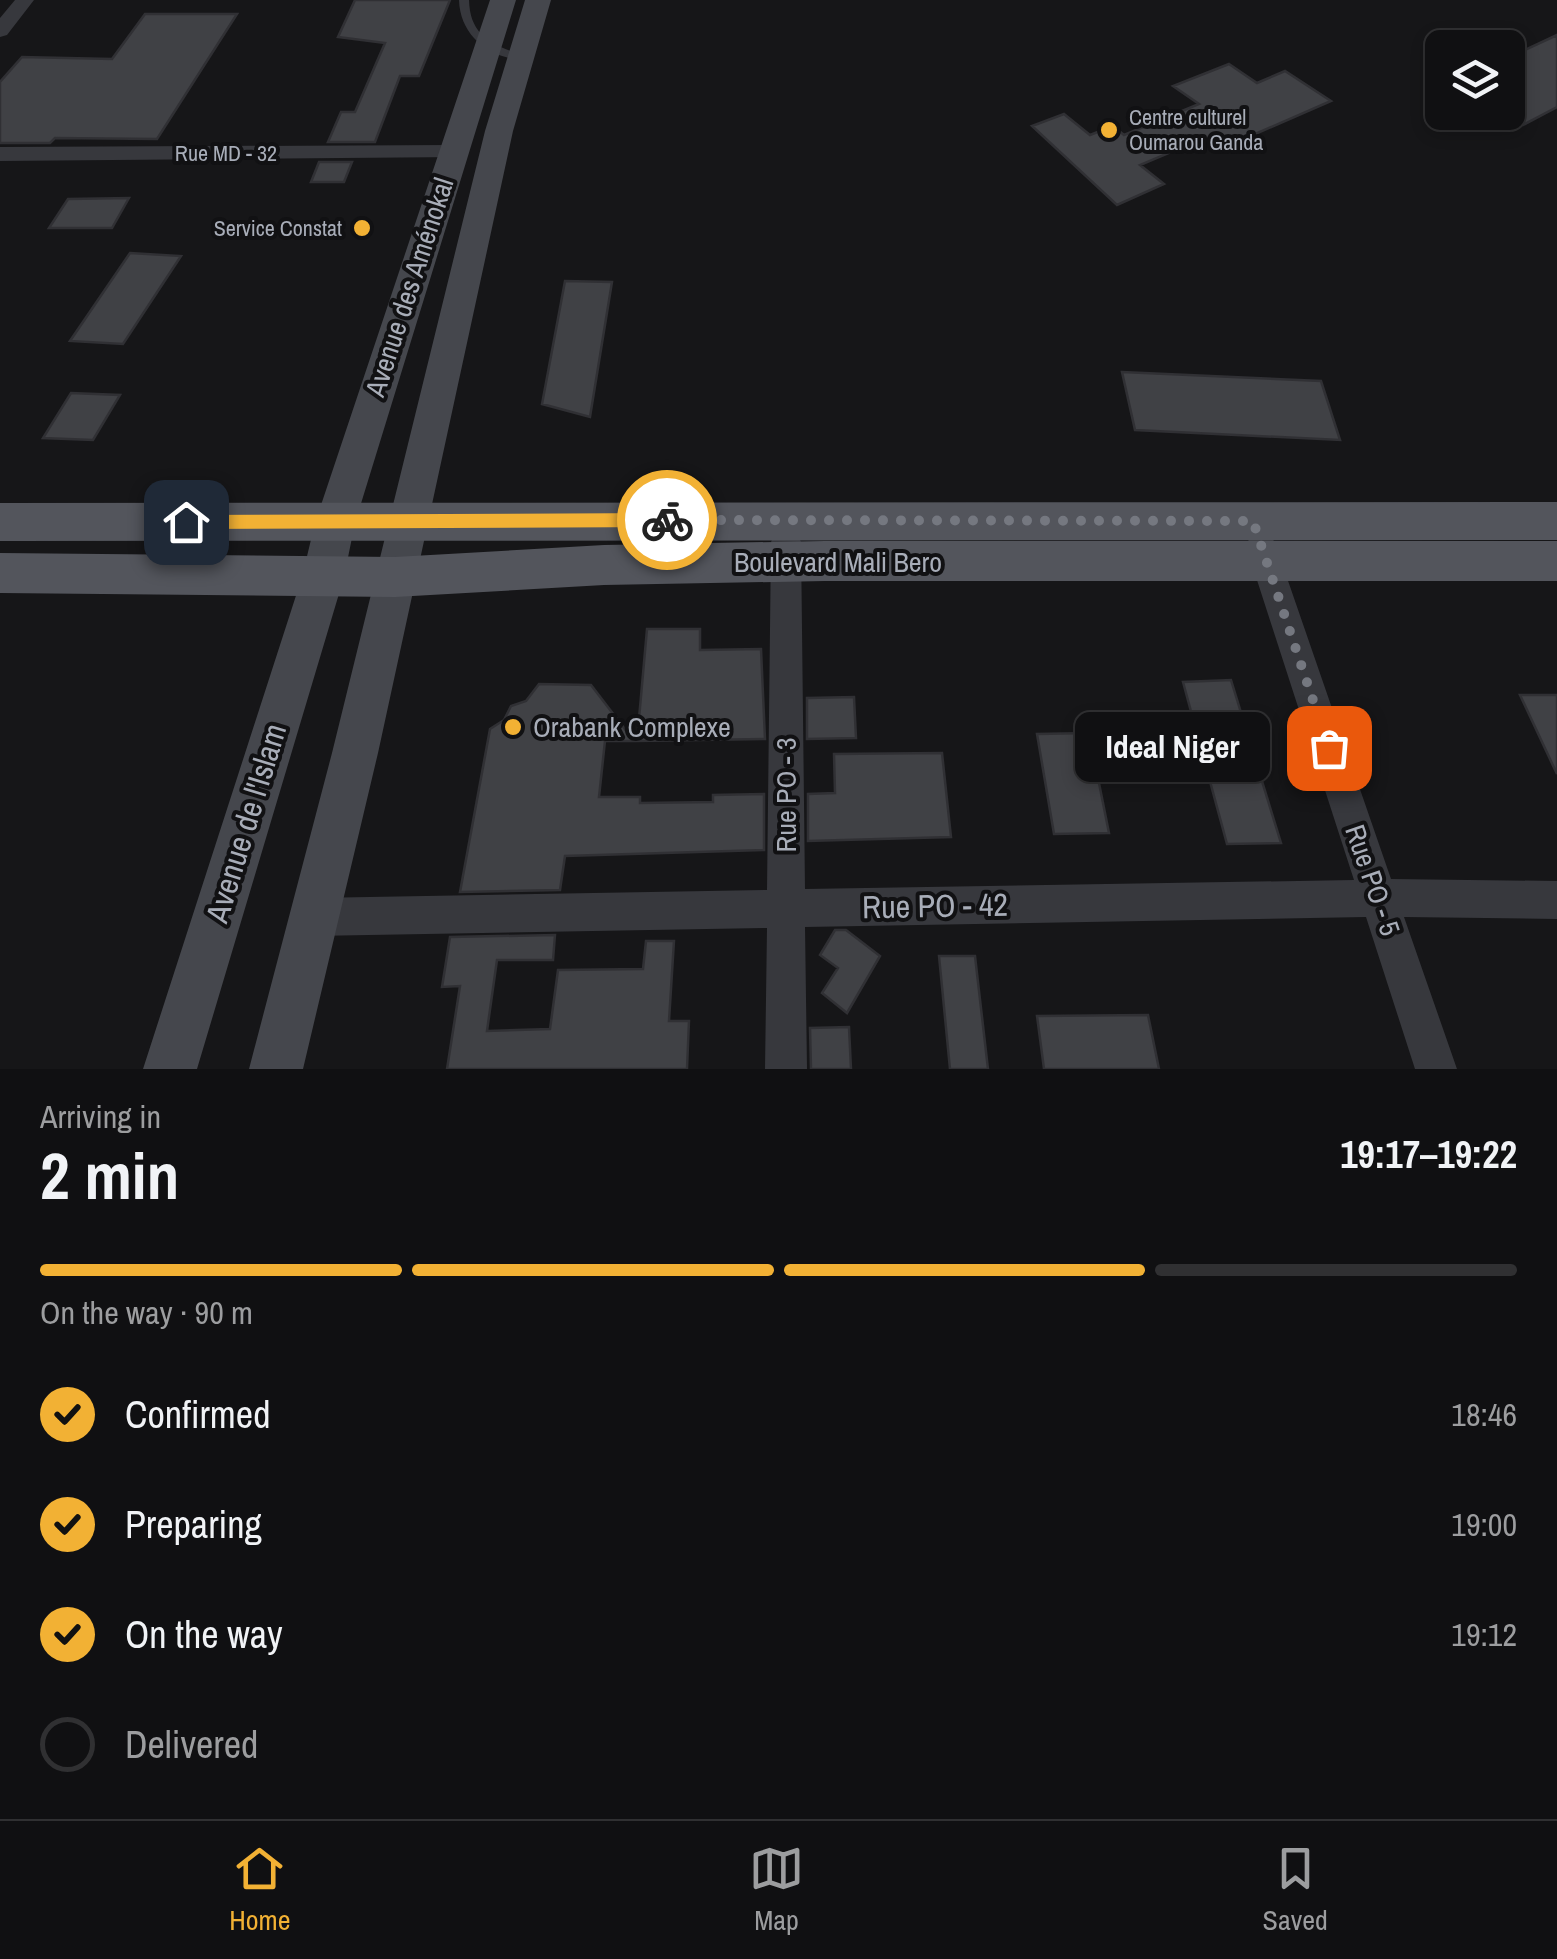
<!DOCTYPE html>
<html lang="en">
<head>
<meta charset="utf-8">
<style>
  body { margin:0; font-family:"Archivo Narrow",sans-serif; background:#19191b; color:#f1f3f6; height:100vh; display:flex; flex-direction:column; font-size:38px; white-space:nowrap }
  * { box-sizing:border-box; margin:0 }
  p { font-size:32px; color:#9c9d9f }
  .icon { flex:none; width:55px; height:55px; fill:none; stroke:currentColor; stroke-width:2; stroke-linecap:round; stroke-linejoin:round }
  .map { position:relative; height:1069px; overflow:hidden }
  .drawer { display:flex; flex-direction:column; background:#101012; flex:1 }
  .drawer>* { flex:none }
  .fabs { position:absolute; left:1425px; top:30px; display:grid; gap:20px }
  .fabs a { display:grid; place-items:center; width:100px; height:100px; border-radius:15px; background:#101012; box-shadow:0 5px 15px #0003,0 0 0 2px #303032; font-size:50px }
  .pin { position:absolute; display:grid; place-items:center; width:85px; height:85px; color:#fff; margin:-42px; border-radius:20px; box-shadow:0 5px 15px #0006 }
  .courier { position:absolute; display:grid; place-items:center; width:100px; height:100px; margin:-50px; border:8px solid #f2b134; border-radius:50%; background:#fff; color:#222; box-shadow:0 2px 12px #0007 }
  .bubble { position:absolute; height:70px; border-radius:15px; background:#101012; box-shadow:0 5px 15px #0003,0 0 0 2px #303032; font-size:32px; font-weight:700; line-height:70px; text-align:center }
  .summary em { font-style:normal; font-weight:700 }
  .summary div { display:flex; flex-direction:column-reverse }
  .summary { display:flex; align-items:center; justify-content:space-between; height:170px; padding:0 40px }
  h1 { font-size:65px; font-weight:700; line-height:75px }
  .bar { display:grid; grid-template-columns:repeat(4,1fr); gap:15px 10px; align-content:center; height:120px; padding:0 40px }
  .bar i { height:12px; border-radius:8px; background:#303032 }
  .bar .selected { background:#f2b134 }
  .bar p { grid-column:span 4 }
  ol { padding:0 40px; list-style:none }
  li { display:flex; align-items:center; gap:30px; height:110px }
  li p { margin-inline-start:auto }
  li .icon { padding:10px; border-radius:50%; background:#f2b134; color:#111; stroke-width:4 }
  li:last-child { color:#9c9d9f }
  li i { width:55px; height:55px; border:5px solid #303032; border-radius:50% }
  .tabs { display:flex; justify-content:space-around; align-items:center; height:140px; border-top:2px solid #303032; background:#101012; font-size:28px; color:#9c9d9f }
  .tabs a { display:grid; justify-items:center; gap:5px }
  .tabs .selected { color:#f2b134 }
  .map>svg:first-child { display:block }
</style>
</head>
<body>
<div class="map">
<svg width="1557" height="1069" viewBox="0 0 1557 1069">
  <rect width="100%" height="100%" fill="#161618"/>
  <path fill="#404145" stroke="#303034" stroke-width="2.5" d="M355 0H450L419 76H400L375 142H328L341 112H355L385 43 338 37Z
    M145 14H237L157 139 55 138 50 143H0V82L22 57 112 59Z
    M1557 35V107L1523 125 1508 117V58Z
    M1229 64 1257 83 1285 71 1331 101 1230 145 1226 142 1215 147 1204 138 1140 165 1164 184 1117 205 1032 126 1064 114 1090 135 1113 126 1124 135 1199 104 1173 86Z
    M319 162H352L344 182H311Z
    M129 198 112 228H49L68 199Z
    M130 253 181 256 123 344 70 341Z
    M565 281 612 282 590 417 542 404Z
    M1122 372 1321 381 1340 440 1135 430Z
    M71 393 120 395 93 440 43 438Z
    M647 629H700V650L761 649 765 739 637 741Z
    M1231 680 1281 843 1227 844 1183 682Z
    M539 684 591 685 634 741H605L599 797H640V803L713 802V795L764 794V850L565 856 560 890 460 892 490 729 504 720 511 706 526 701Z
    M1520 695H1557V774Z
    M854 697 856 738 807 739V698Z
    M1089 733 1109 833 1054 834 1037 734Z
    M942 753 951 837 808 841V794L835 793 834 754Z
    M835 930H846L880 956 847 1013 822 993 838 968 820 955Z
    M555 935 553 960H497L487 1031 550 1029 558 970 643 969 646 941H674L669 1021H689L687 1069H447L460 986 442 987 450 937Z
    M939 956H975L988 1069H950Z
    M1148 1015 1159 1069H1044L1037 1016Z
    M849 1027 851 1069H811L810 1028Z"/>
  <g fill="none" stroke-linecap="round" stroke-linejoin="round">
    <path fill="#37383d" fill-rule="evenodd" d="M459 0H469C470 37 493 45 525 56V60C490 59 460 36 459 0Z"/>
    <path fill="#37383d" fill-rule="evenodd" d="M15 0H34L7 35 0 37V18Z
      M452 145 463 152 460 157 0 161V147Z
      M786 529 797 533 801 542 805 889 1354 880 1246 546 1250 537 1261 533 1272 537 1276 546 1391 879 1557 881V919L1404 917 1457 1069H1415L1366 917 805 927 807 1069H765L767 928 313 936 300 930 294 917 300 904 313 898 767 890 771 542 775 533Z"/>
    <path fill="#45474d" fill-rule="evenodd" d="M490 0H516L355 523 344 577 197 1069H143L302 577 315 523Z
      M525 0H551L513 131 378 753 303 1069H249L332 753 485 131Z"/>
    <path fill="#53555c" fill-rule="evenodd" d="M1557 502V540L0 541V503Z
      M825 541H1557V581H825L604 585 395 597 0 593V553L395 557 604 545Z"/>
  </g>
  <path fill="#f2b134" d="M667 513 675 520 667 527 186 529 178 522 186 515Z"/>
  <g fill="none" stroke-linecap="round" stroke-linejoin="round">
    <path stroke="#757880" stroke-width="10" stroke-dasharray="0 18" d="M667 520 1253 521 1329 748"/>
  </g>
  <g fill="#f2b134" stroke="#111113" stroke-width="4">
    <circle cx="1109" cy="130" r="10"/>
    <circle cx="362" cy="228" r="10"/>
    <circle cx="513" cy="727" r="10"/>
  </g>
  <g text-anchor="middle" stroke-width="8" stroke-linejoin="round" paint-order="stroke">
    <g font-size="22" fill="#a8adb8" stroke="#111113" text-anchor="start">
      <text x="1129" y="125">Centre culturel<tspan x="1129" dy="25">Oumarou Ganda</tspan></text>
      <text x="342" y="236" text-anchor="end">Service Constat</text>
    </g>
    <g font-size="22" fill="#a8adb8" stroke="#111113">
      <text x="226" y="161">Rue MD - 32</text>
    </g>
    <g font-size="28" fill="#a8adb8" stroke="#111113">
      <text transform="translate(409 287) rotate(-72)" y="10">Avenue des Aménokal</text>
      <text x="838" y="572">Boulevard Mali Bero</text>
      <text transform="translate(786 795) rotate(-90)" y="10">Rue PO - 3</text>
      <text transform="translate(1373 880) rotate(71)" y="10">Rue PO - 5</text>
    </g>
    <g font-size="28" fill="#a8adb8" stroke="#111113" text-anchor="start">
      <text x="533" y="737">Orabank Complexe</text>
    </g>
    <g font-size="32" fill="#a8adb8" stroke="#111113">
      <text transform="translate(246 823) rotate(-73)" y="11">Avenue de l'Islam</text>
      <text transform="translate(935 906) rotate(-1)" y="11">Rue PO - 42</text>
    </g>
  </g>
</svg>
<div class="fabs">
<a><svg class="icon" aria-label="layers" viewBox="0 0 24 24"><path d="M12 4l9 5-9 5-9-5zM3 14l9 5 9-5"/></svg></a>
</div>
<div class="pin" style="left:1329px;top:748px;background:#ea580c"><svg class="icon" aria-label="bag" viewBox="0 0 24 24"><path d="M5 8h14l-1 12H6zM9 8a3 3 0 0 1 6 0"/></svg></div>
<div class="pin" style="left:186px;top:522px;background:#1f2937"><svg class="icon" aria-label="home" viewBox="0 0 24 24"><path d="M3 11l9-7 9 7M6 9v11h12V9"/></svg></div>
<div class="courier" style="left:667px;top:520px"><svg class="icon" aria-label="bike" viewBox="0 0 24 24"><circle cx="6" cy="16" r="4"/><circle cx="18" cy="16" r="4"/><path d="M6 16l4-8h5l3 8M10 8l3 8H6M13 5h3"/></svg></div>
<div class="bubble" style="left:1075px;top:712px;width:195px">Ideal Niger</div>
</div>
<section class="drawer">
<div class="summary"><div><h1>2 min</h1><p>Arriving in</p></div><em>19:17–19:22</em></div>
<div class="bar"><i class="selected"></i><i class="selected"></i><i class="selected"></i><i></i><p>On the way · 90 m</p></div>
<ol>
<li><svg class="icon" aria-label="check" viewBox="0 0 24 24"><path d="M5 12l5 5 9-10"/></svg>Confirmed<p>18:46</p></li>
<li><svg class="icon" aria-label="check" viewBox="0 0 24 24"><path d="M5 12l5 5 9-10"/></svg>Preparing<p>19:00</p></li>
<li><svg class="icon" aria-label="check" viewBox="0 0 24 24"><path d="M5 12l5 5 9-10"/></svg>On the way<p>19:12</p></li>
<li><i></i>Delivered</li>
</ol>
</section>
<nav class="tabs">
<a class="selected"><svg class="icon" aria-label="home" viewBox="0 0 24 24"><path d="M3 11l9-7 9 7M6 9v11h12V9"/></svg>Home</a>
<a><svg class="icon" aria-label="map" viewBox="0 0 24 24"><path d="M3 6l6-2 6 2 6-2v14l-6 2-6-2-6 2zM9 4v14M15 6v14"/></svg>Map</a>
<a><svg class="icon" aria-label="saved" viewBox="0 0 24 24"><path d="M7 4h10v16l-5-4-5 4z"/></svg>Saved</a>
</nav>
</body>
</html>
